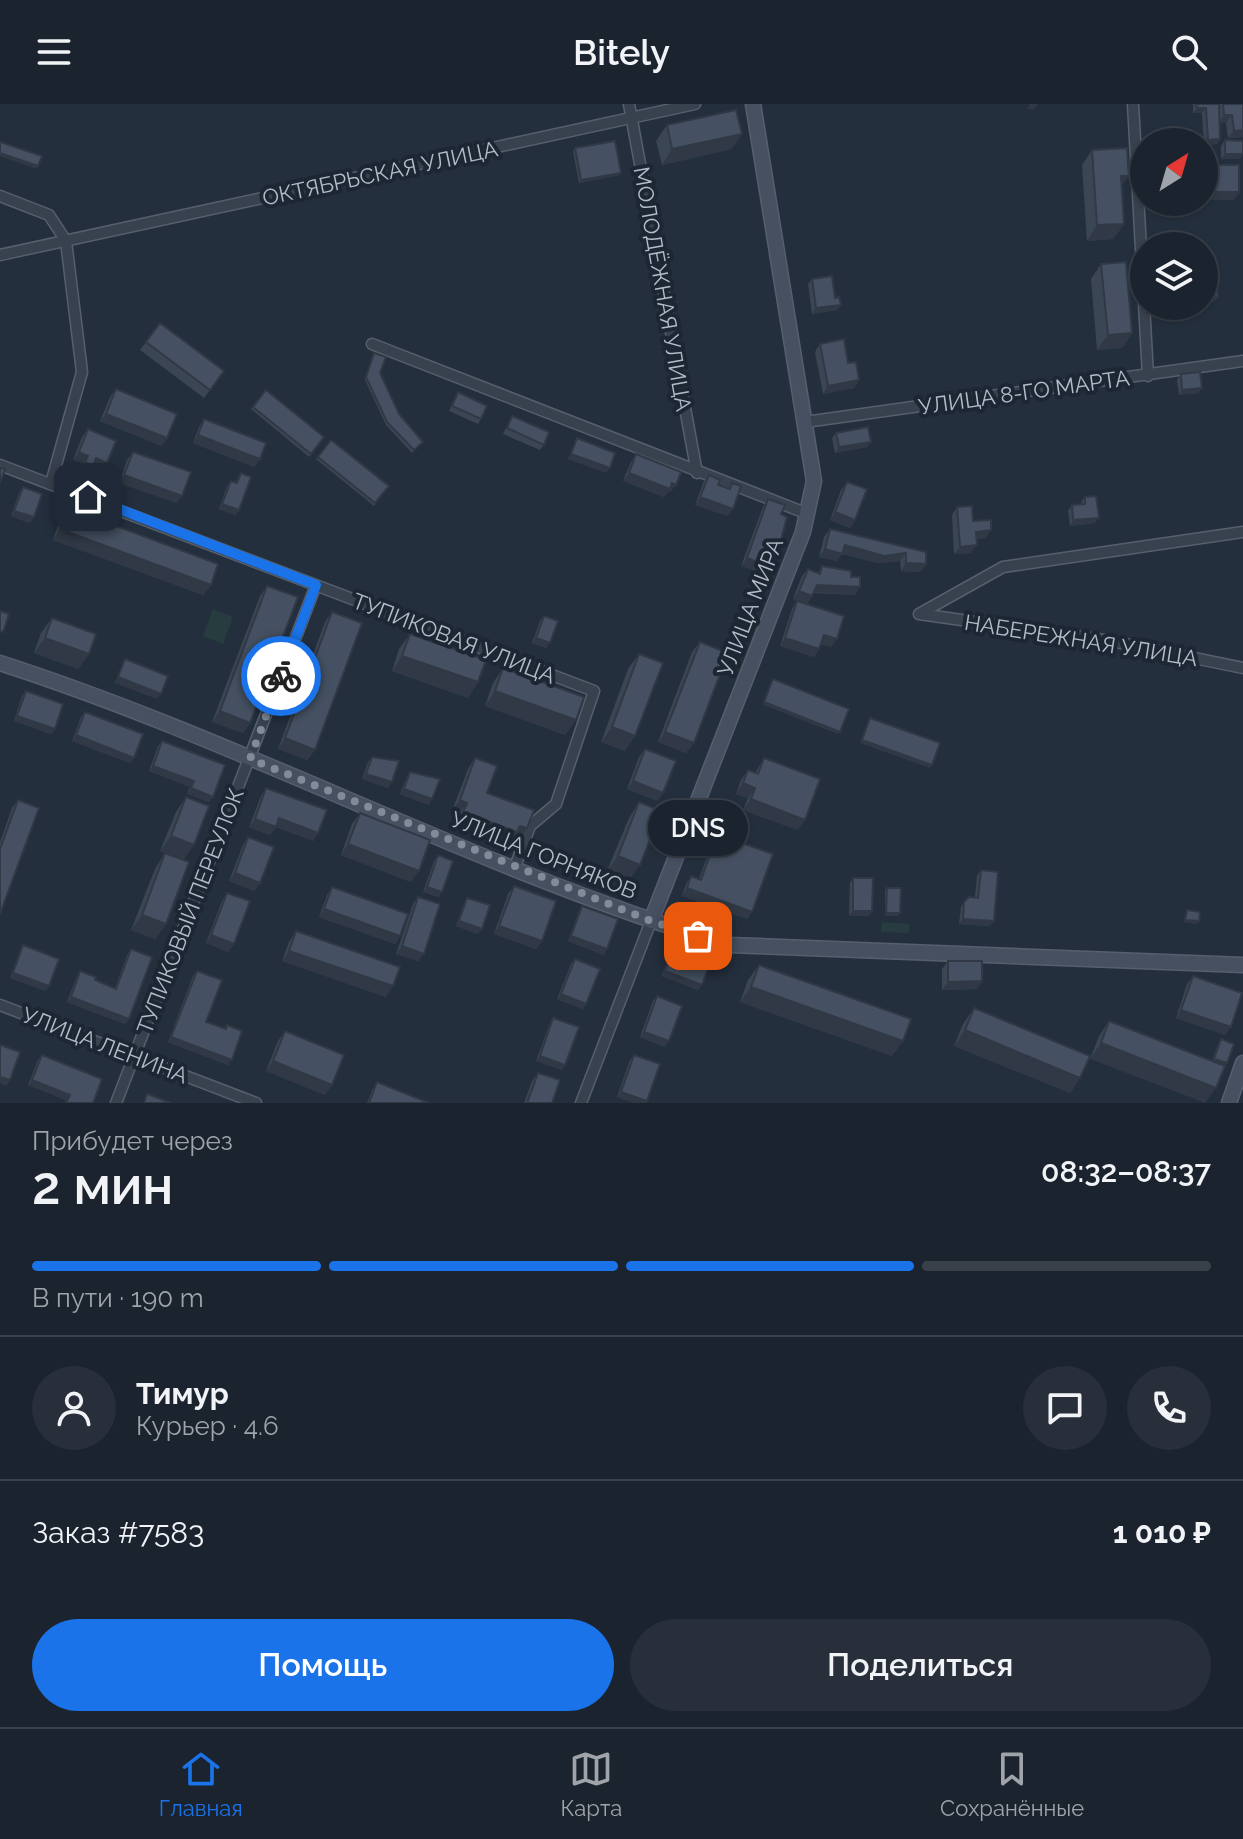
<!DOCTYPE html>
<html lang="ru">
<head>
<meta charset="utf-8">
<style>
  body { margin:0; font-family:Raleway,sans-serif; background:#282f3a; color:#f1f3f6; height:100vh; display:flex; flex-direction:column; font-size:30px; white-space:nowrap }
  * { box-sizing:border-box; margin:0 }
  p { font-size:26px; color:#a0a4aa }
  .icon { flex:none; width:44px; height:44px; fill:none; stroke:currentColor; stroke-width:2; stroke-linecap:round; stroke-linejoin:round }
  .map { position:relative; height:999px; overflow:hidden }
  .details { display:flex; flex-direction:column; background:#1b232e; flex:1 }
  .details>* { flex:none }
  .needle { width:52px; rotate:37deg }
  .controls { position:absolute; left:1130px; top:24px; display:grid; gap:16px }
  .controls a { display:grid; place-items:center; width:88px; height:88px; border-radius:50%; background:#1b232e; box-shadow:0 2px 6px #0004,0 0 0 2px #39404a; font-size:40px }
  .pin { position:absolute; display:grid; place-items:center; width:68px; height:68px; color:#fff; margin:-34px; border-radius:16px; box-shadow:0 4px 12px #0006 }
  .courier { position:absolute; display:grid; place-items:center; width:80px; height:80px; margin:-40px; border:6px solid #1a73e8; border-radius:50%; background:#fff; color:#222; box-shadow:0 2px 10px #0007 }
  .bubble { position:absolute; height:56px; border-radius:28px; background:#1b232e; box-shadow:0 2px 6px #0004,0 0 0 2px #39404a; font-size:26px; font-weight:600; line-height:56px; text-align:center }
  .summary em { font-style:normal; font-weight:600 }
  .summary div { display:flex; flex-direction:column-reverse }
  .summary { display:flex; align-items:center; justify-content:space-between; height:136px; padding:0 32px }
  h1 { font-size:52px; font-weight:600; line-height:60px }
  .bar { display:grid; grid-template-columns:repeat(4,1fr); gap:12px 8px; align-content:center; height:96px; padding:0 32px }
  .bar i { height:10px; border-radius:6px; background:#39404a }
  .bar .selected { background:#1a73e8 }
  .bar p { grid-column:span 4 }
  .line { display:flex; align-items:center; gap:20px; padding:0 32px; border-top:2px solid #39404a }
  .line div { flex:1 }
  .round { display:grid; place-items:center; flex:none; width:84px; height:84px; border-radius:42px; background:#282f3a }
  .action { display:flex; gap:16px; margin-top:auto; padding:16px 32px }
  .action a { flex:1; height:92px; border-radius:48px; background:#1a73e8; color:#fff; font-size:32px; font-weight:600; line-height:92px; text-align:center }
  .action a+a { background:#282f3a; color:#f1f3f6 }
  header { display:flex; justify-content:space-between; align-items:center; height:104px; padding:0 32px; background:#1b232e; font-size:36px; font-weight:600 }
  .dock { display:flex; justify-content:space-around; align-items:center; height:112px; border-top:2px solid #39404a; background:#1b232e; font-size:22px; color:#a0a4aa }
  .dock a { display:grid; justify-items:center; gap:4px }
  .dock .selected { color:#1a73e8 }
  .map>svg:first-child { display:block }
</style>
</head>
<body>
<header><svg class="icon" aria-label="menu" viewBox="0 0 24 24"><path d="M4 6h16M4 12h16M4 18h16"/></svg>Bitely<svg class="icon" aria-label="search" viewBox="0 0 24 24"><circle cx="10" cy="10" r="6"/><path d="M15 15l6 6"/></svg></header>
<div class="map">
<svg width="1243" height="999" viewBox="0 0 1243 999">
  <rect width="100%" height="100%" fill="#242f3e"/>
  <path fill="#263c3f" d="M213 505 233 513 223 540 203 532Z
    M882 818 909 820V829L881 828Z"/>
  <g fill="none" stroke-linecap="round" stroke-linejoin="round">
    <g stroke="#565f6c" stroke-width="13">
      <path id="street" d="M629 0 697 369
        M1133 0 1148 272
        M0 92 49 111 66 137 82 268 51 379
        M0 151 695 0
        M372 240 808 410
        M805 318 1243 257
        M0 361 594 587 556 700 530 722 515 763
        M919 510 1003 463 1243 428
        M919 510 1111 537 1243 564
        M0 901 256 999
        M116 999 316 481
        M581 999 651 817"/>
    </g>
    <g stroke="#565f6c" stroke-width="17">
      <path id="secondary" d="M0 559C248 639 479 767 729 841L1243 861
        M651 817 803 428 814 377 753 0
        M1229 999 1243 959"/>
    </g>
    <use href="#street" stroke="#38414e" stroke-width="10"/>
    <use href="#secondary" stroke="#465061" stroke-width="14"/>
  </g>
  <path fill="#3b4654" d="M1193 0H1243V33L1228 34 1226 19H1219L1217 40 1204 41 1202 9H1193Z
    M667 21 742 30 731 45 662 61 656 37Z
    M1225 36 1243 50 1239 55H1221V42Z
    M575 44 620 71 579 79 573 47Z
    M1092 46 1129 72 1121 82 1124 120 1113 135 1087 137 1082 61Z
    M1101 160 1132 229 1122 244 1097 246 1091 175Z
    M812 175 841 201 837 206 812 210 808 180Z
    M160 219 224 267 204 294 140 246Z
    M820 240 859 276 854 284 823 290 815 248Z
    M374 249 380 269 399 310 423 338 412 349 386 321 365 276Z
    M1181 270 1202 284 1198 289 1179 291 1177 276Z
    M116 285 167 334 162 342 100 317 110 293Z
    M266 286 324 333 309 353 251 305Z
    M458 288 481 315 478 320 449 307Z
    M512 312 544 341 540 346 503 330Z
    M204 315 260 355 254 363 193 339 199 323Z
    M88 325 107 359 102 367 93 363 88 370 80 366 83 359 73 356 82 333Z
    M836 329 867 343 835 349 832 334Z
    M331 336 389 382 374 402 316 355Z
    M133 348 177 399 119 379 127 356Z
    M636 350 676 381 670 388H668L664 393 623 377 631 358Z
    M241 369 239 406 235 411 219 405 227 382 231 377 235 379Z
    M709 371 718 381 729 385 732 379 728 412 695 401 703 379Z
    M847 378 855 416 850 424 830 416 841 386Z
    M23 383 30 419 11 412 19 389Z
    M1085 393 1095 419 1070 422 1068 407 1072 401 1081 400V398Z
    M768 395 781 410 780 440 775 448 773 447 765 461 762 460 757 467 741 462 763 403Z
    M957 403 973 417 986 434 976 435 971 449 954 450 952 411Z
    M68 404 211 481 203 491 53 436 60 415Z
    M830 425 926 448V460L920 468 901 467 900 457 878 459 842 450 837 457 819 453 824 433Z
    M822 462 851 473 855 491 814 489 807 500 793 495 802 472 808 465 818 469Z
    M267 482 250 619 243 629 212 618 260 492Z
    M797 497 831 543 821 540 819 545 814 553 780 542 792 505Z
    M332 508 315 646 307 656 278 645 325 518Z
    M544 512 550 539 546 544 532 539 540 517Z
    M52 514 89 550 78 565 34 549 41 529Z
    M410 530 478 578 468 594 392 567 399 545Z
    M700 538 694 639 686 649 658 638 692 548Z
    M639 550 625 647 601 638 628 565Z
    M503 564 576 616 565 631 485 602 493 579Z
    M26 587 55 625 51 630 14 617 22 592Z
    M85 608 134 654 130 659 72 637 81 613Z
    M162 637 213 693 209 698 187 690 190 683 149 667 158 642Z
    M645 645 658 697 627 685 639 653Z
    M372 653 392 678 388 684 362 675 368 658Z
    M475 654 487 689 520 735 514 733 510 738 456 719 459 709 452 707 468 665Z
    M764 654 798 726 743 706 748 694 736 690 741 676 748 666 755 669Z
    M410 668 429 701 400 690 407 673Z
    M266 684 318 729 313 737 276 723 270 731 249 723 261 692Z
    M186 693 194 741 183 756 166 820 155 835 131 826 155 765 165 749 175 753 160 747 176 708Z
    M18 696 0 810V738L12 704Z
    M639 698 629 776 607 767 629 714Z
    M360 709 411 778 341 751 352 720Z
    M730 721 733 736 752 808 747 815 682 792 686 780 691 772 699 775 713 736 718 728 724 730Z
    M248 733 260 779 254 787 229 777 243 741Z
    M438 751 439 793 423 788 434 757Z
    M981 766 990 822 959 820 961 803 964 798 975 793 977 772Z
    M853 774 869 812H849L850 779Z
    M514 782 542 837 536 845 494 830 508 790Z
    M332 783 400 832 395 840 319 813 327 791Z
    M887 784 898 812H885V786Z
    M227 789 234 840 228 848 206 839 222 797Z
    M418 793 424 850 418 857 396 850 413 800Z
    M467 794 478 830 456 822 464 799Z
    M582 802 604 851 568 837 579 807Z
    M296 827 386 893 282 857 289 838Z
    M676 838 702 881 698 886 662 872 672 843Z
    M23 841 46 887 10 874 20 847Z
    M131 845 129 915 125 920 67 898 77 872 80 867 95 876 115 884 127 851Z
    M575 855 586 900 583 905 557 895 571 860Z
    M948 857 982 877 977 885 942 886V865Z
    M759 861 892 952 740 898 748 876Z
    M197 867 206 918 225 925 227 921 232 956 228 961 168 938 193 872Z
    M1193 872 1231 923 1225 931 1176 914 1187 880Z
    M657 892 665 943 640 933 653 897Z
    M974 904 1080 974 1070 989 954 942 963 920Z
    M553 914 562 966 536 957 550 919Z
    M1109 917 1212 957 1218 940 1221 935 1227 959 1225 962 1090 955 1099 932Z
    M285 927 325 991 266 967 278 937Z
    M42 951 93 999H65L66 996 28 981 38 956Z
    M634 951 646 999H634L617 993 630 956Z
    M538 969 552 999H524L532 977Z
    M377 978 429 999H367L372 986Z"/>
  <path fill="#303945" d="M1030 0H1038L1034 5H1027Z
    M1197 4H1206L1202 9H1193Z
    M1224 11H1232L1226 19H1219Z
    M1243 26V33L1228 34 1234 27Z
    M742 30 731 45 662 61 672 45Z
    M1220 35 1217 40 1204 41 1208 36Z
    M0 49 38 62 37 65 0 52Z
    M1225 50H1243L1239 55H1221Z
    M621 69 620 71 579 79 581 76Z
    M1121 72H1129L1118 87Z
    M1204 88H1239L1234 96H1204Z
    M1124 120 1113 135 1087 137 1097 121Z
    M1218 193 1214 198 1204 199V194Z
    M841 201 837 206 812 210 816 204Z
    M1132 229 1122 244 1097 246 1108 231Z
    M859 276 854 284 823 290 828 282Z
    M1202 284 1198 289 1179 291 1182 286Z
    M106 310 167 334 162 342 100 317Z
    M198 331 260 355 254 363 193 339Z
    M871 338 867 343 835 349 839 343Z
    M79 348 88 352 83 359 73 356Z
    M571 350 610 364 606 369 567 355Z
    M96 354 107 359 102 367 93 363 88 370 80 366 85 358Z
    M629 369 676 381 670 388H668L664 393 623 377Z
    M124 371 182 392 177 399 119 379Z
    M700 393 733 405 728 412 695 401Z
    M222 400 239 406 235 411 219 405Z
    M14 407 34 413 30 419 11 412Z
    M835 408 855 416 850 424 830 416Z
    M1099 414 1095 419 1070 422 1073 416Z
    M60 425 211 481 203 491 53 436Z
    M991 426 986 434 970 435 976 428Z
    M776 438 780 440 775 448 770 446Z
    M845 441 906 449 900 457 878 459 842 450 837 457 819 453 825 445Z
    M977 441 971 449 954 450 960 443Z
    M765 451 771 453 765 461 762 460 757 467 741 462 747 454Z
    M906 459 926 460 920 468 901 467Z
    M817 481 860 483 855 491 812 488Z
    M799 487 812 492 807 500 793 495Z
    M824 531 837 535 831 543 818 539Z
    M45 534 89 550 78 565 34 549Z
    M536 534 550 539 546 544 532 539Z
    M785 534 819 545 814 553 780 542Z
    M402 552 478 578 468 594 392 567Z
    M118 573 161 590 157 595 114 579Z
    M495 587 576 616 565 631 485 602Z
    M764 598 840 628 838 630 763 601Z
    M220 607 250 619 243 629 212 618Z
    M17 612 55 625 51 630 14 617Z
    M612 623 635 632 625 647 601 638Z
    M665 628 694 639 686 649 658 638Z
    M76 631 134 654 130 659 72 637Z
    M285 634 315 646 307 656 278 645Z
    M862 636 932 661 930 664 860 639Z
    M153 662 194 677 190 683 149 667Z
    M366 670 392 678 388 684 362 675Z
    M633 677 663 689 658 697 627 685Z
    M743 679 755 684 748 694 736 690Z
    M191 684 213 693 209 698 187 690Z
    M404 685 432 695 429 701 400 690Z
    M751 695 805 716 798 726 743 706Z
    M460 696 467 699 459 709 452 707Z
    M463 708 520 722 527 724 520 735 514 733 510 738 456 719Z
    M279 714 318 729 313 737 274 722Z
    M255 715 276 723 270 731 249 723Z
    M171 732 194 741 183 756 160 747Z
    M348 740 419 767 411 778 341 751Z
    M618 752 640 761 629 776 607 767Z
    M235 769 260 779 254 787 229 777Z
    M427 783 442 788 439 793 423 788Z
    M687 784 752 808 747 815 682 792Z
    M324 805 400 832 395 840 319 813Z
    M853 807H872L869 812H849Z
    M886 809H900L898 812H885Z
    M142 811 166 820 155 835 131 826Z
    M963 815 994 817 990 822 959 820Z
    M1185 816 1199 817 1197 820 1183 818Z
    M459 817 482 825 478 830 456 822Z
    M499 822 542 837 536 845 494 830Z
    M211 831 234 840 228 848 206 839Z
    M571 832 607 845 604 851 568 837Z
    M402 842 424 850 418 857 396 850Z
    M289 847 393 882 386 893 282 857Z
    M665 867 702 881 698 886 662 872Z
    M13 869 49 882 46 887 10 874Z
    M982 877 977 885 942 886 948 878Z
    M751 883 903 937 892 952 740 898Z
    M561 890 586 900 583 905 557 895Z
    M71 893 129 915 125 920 67 898Z
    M1181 906 1231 923 1225 931 1176 914Z
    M965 926 1080 974 1070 989 954 942Z
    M644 928 669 937 665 943 640 933Z
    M171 933 232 956 228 961 168 938Z
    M1101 939 1216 984 1205 999 1090 955Z
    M540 952 565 961 562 966 536 957Z
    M1214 955 1227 959 1223 965 1211 960Z
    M273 957 332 981 325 991 266 967Z
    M0 973 10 976 6 982 0 979Z
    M32 976 70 991 66 996 28 981Z
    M621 988 647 997 646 999H634L617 993Z"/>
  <path fill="#455162" stroke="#303945" stroke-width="2" d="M1196 0H1219L1220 35 1208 36 1206 4H1197Z
    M1223 0H1243V26L1234 27 1232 11H1224Z
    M736 6 742 30 672 45 667 21Z
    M1225 36 1243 37V50H1225Z
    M615 37 621 69 581 76 575 44Z
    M0 38 42 52 38 62 0 49Z
    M1127 44 1129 72H1121L1124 120 1097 121 1092 46Z
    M1204 61H1239V88H1204Z
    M1126 158 1132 229 1108 231 1101 160Z
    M832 172 835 194 839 193 841 201 816 204 812 175Z
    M1217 178 1218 193 1204 194V179Z
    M160 219 224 267 210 286 146 238Z
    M844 235 848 259 856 258 859 276 828 282 820 240Z
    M374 249 386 253 380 269 399 310 423 338 414 346 387 318 366 273Z
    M1200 268 1202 284 1182 286 1181 270Z
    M116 285 177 310 167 334 106 310Z
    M266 286 324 333 311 350 253 303Z
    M458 288 487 302 481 315 452 302Z
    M512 312 549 328 544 341 507 324Z
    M204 315 266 339 260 355 198 331Z
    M868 323 871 338 839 343 836 329Z
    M88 325 116 337 107 359 96 354 93 362 85 358 88 352 79 348Z
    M577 334 615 349 610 364 571 350Z
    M331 336 389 382 375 399 318 353Z
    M133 348 191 368 182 392 124 371Z
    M636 350 681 368 676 381 672 379 670 385 629 369Z
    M0 364 5 365 0 379Z
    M241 369 251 373 239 406 222 400 231 377 237 379Z
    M709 371 720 376 718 381 730 385 732 379 741 382 733 405 700 393Z
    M847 378 867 385 855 416 835 408Z
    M23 383 42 390 34 413 14 407Z
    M1096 392 1099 414 1073 416 1072 401 1085 400V393Z
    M768 395 785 401 781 410 787 413 780 440 776 438 771 453 765 451 762 460 747 454Z
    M972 402 973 417 991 416V426L976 428 977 441 960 443 957 403Z
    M68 404 218 460 211 481 60 425Z
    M830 425 926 448V460L906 459V449L884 452 845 441 842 450 825 445Z
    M822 462 851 467V473H860V483L817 481 812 492 799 487 808 465 820 470Z
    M267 482 298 493 250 619 220 607Z
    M797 497 844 512 837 535 824 531 819 545 785 534Z
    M0 507 9 510 3 528 0 527Z
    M332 508 362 519 315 646 285 634Z
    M544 512 558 517 550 539 536 534Z
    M52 514 96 530 89 550 45 534Z
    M410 530 486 556 478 578 402 552Z
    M700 538 728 549 694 639 665 628Z
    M639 550 663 559 635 632 612 623Z
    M125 555 168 572 161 590 118 573Z
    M503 564 584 593 576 616 495 587Z
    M773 575 849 605 840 628 764 598Z
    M26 587 63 600 55 625 17 612Z
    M85 608 143 630 134 654 76 631Z
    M870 614 940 639 932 661 862 636Z
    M162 637 225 661 213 693 191 684 194 677 153 662Z
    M645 645 676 657 663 689 633 677Z
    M372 653 399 657 392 678 366 670Z
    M475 654 497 662 487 689 534 706 527 724 520 722 517 728 463 708 467 699 460 696Z
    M764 654 820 675 805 716 751 695 755 684 743 679 748 666 758 670Z
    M410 668 440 675 432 695 404 685Z
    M266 684 327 706 318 729 279 714 276 723 255 715Z
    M186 693 209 702 194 741 171 732Z
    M18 696 39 704 0 810V745Z
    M639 698 661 707 640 761 618 752Z
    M360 709 430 736 419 767 348 740Z
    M730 721 738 723 733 736 773 750 752 808 687 784 691 772 701 776 718 728 727 731Z
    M248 733 274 743 260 779 235 769Z
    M165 749 189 758 166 820 142 811Z
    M438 751 453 757 442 788 427 783Z
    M981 766 998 768 994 817 963 815 964 798 969 793 978 794Z
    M853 774H873L872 807H853Z
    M514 782 556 797 542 837 499 822Z
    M332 783 408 810 400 832 324 805Z
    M887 784H901L900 809H886Z
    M227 789 250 797 234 840 211 831Z
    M418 793 440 800 424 850 402 842Z
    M467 794 490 801 482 825 459 817Z
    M582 802 618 815 607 845 571 832Z
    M1187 806 1200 808 1199 817 1185 816Z
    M296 827 400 863 393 882 289 847Z
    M676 838 713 851 702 881 665 867Z
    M23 841 59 855 49 882 13 869Z
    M131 845 152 853 129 915 71 893 80 867 96 873 95 876 116 885Z
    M575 855 600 865 586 900 561 890Z
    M948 857H982V877L948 878Z
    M759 861 911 915 903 937 751 883Z
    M197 867 222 876 206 918 226 925 227 921 242 927 232 956 171 933Z
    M1193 872 1242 889 1231 923 1181 906Z
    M657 892 682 902 669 937 644 928Z
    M974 904 1090 952 1080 974 965 926Z
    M553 914 579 923 565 961 540 952Z
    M1109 917 1225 962 1216 984 1101 939Z
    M285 927 344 951 332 981 273 957Z
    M1221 935 1234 940 1227 959 1214 955Z
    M0 941 20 948 10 976 0 973Z
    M42 951 102 975 93 999H66L70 991 32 976Z
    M634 951 660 960 647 997 621 988Z
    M538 969 560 976 552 999H527Z
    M377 978 429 999H369Z
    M147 990 171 999H144Z"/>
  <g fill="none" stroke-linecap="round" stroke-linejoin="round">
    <path stroke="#828b98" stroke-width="8" stroke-dasharray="0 14.4" d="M281 572 250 655 651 817 698 832"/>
    <path stroke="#1a73e8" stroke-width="10" d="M88 393 316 481 281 572"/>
  </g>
  <g text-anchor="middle" stroke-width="8" stroke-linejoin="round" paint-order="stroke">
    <g font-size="22" fill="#b4bcc9" stroke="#1d2633">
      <text transform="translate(380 69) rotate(-12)" y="8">ОКТЯБРЬСКАЯ УЛИЦА</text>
      <text transform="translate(663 185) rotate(80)" y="8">МОЛОДЁЖНАЯ УЛИЦА</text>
      <text transform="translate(1024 288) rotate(-8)" y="8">УЛИЦА 8-ГО МАРТА</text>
      <text transform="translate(750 503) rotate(-69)" y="8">УЛИЦА МИРА</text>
      <text transform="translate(454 534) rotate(21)" y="8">ТУПИКОВАЯ УЛИЦА</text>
      <text transform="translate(1081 536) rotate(9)" y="8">НАБЕРЕЖНАЯ УЛИЦА</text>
      <text transform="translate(544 751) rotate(22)" y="8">УЛИЦА ГОРНЯКОВ</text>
      <text transform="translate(190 807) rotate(-69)" y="8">ТУПИКОВЫЙ ПЕРЕУЛОК</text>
      <text transform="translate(105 941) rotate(21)" y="8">УЛИЦА ЛЕНИНА</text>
    </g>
  </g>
</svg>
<div class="controls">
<a><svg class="needle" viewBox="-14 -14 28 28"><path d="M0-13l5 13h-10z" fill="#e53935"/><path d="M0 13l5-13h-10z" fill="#a0a4aa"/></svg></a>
<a><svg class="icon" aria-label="layers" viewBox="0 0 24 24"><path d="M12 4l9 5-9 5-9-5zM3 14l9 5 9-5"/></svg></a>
</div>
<div class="pin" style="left:698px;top:832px;background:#ea580c"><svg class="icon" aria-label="bag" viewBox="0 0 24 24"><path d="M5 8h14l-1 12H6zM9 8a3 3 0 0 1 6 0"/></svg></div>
<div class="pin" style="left:88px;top:393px;background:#1f2937"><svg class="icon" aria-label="home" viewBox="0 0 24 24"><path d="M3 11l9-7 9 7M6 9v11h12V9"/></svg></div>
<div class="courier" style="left:281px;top:572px"><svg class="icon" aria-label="bike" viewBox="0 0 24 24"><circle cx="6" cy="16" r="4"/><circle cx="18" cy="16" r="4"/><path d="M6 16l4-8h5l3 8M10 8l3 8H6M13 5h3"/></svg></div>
<div class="bubble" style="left:648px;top:696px;width:100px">DNS</div>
</div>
<section class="details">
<div class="summary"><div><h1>2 мин</h1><p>Прибудет через</p></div><em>08:32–08:37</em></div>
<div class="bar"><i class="selected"></i><i class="selected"></i><i class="selected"></i><i></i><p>В пути · 190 m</p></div>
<div class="line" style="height:144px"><a class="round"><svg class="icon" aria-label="person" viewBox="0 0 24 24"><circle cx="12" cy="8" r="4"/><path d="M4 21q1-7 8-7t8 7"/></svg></a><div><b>Тимур</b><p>Курьер · 4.6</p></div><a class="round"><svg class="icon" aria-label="chat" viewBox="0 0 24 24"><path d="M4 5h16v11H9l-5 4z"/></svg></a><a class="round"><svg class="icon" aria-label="phone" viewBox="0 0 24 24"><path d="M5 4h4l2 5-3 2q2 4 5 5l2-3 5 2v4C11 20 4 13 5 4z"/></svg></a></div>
<div class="line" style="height:104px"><div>Заказ #7583</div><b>1 010 ₽</b></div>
<div class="action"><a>Помощь</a><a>Поделиться</a></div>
</section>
<nav class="dock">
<a class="selected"><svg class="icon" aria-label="home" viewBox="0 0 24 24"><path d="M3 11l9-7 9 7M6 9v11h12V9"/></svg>Главная</a>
<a><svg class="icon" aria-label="map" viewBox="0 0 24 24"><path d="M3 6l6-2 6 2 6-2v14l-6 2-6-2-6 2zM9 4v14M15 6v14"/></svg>Карта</a>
<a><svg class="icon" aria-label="saved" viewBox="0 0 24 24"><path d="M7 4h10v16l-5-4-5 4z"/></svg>Сохранённые</a>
</nav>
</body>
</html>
